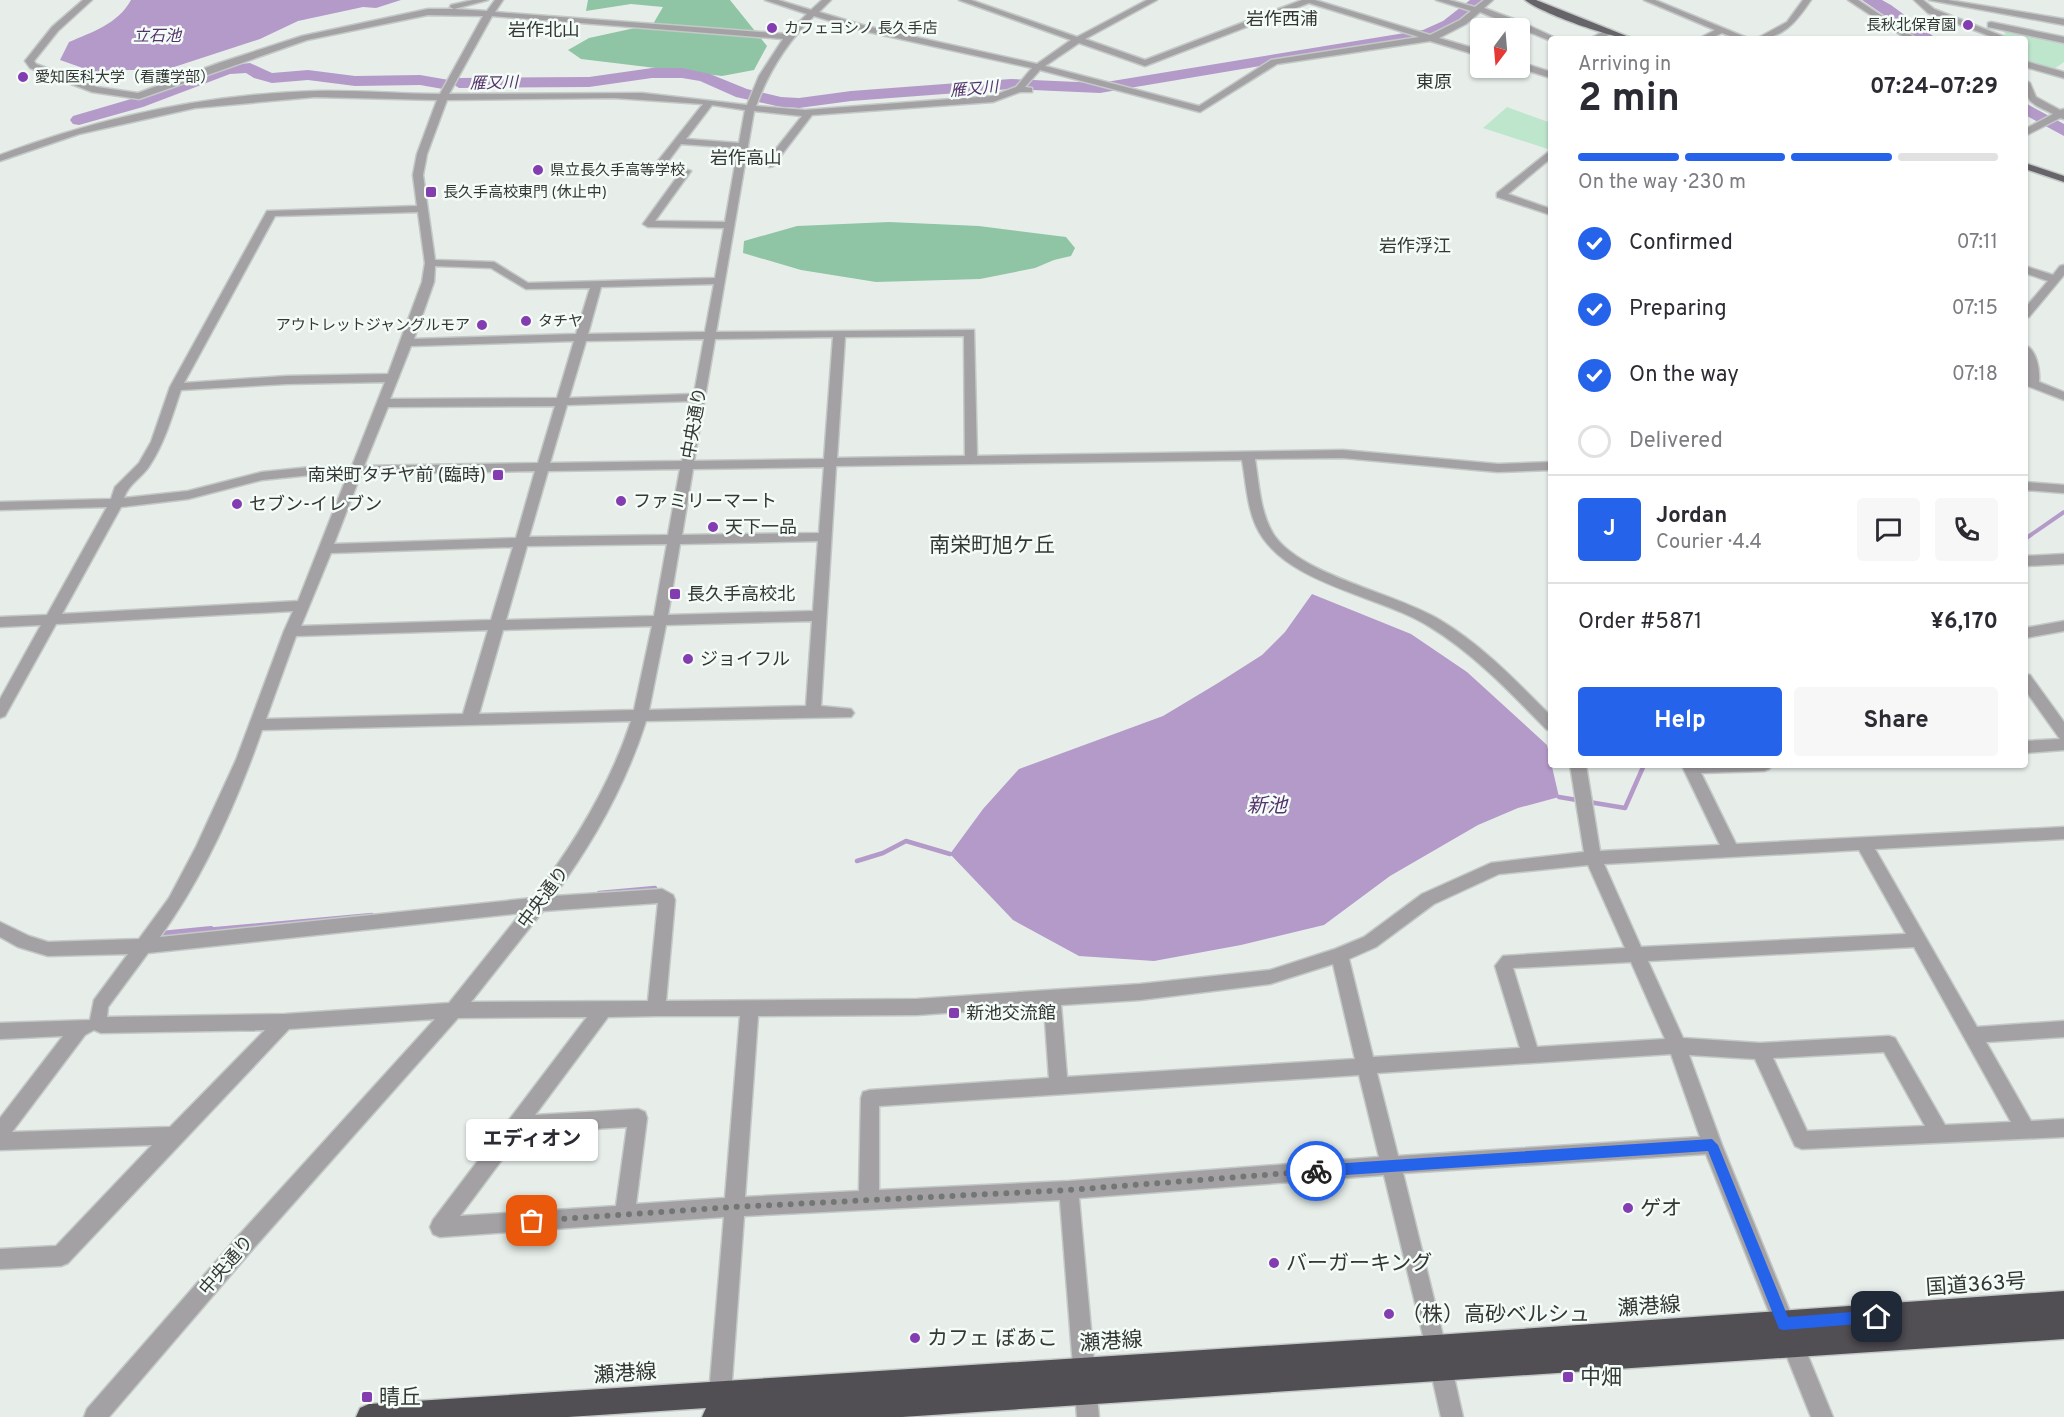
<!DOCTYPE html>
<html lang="en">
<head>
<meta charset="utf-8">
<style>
  body { margin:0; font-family:Overpass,"Noto Sans JP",sans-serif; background:#f7f7f7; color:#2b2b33; height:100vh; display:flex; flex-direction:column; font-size:22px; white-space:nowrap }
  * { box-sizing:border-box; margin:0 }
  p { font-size:20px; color:#7c7c81 }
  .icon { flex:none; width:33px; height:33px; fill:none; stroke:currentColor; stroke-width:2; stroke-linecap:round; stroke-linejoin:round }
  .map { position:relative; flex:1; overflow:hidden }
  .panel { position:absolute; left:1548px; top:36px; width:480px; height:732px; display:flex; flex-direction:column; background:#fff; border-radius:6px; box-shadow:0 2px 4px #0004 }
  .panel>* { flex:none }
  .needle { width:39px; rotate:196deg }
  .buttons { position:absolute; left:1470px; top:18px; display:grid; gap:12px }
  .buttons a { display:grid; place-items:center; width:60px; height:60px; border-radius:6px; background:#fff; box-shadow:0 2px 4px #0004; font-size:30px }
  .pin { position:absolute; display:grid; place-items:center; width:51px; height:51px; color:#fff; margin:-26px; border-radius:12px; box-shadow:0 3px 9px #0006 }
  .courier { position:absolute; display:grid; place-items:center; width:60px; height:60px; margin:-30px; border:4px solid #2563eb; border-radius:50%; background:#fff; color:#222; box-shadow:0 2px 8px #0007 }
  .bubble { position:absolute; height:42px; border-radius:6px; background:#fff; box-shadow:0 2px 4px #0004; font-size:20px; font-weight:700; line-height:42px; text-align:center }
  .summary em { font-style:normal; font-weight:700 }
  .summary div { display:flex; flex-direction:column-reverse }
  .summary { display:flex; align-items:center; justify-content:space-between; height:102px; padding:0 30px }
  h1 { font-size:39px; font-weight:700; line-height:45px }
  .bar { display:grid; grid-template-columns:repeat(4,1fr); gap:9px 6px; align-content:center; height:72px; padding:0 30px }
  .bar i { height:8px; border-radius:4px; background:#e1e1e2 }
  .bar .current { background:#2563eb }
  .bar p { grid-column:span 4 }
  .line { display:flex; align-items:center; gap:15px; padding:0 30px; border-top:2px solid #e1e1e2 }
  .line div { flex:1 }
  .round { display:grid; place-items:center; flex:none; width:63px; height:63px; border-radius:6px; background:#f7f7f7 }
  ol { padding:0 30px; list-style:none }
  li { display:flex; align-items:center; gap:18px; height:66px }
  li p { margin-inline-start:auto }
  li .icon { padding:6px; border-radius:50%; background:#2563eb; color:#fff; stroke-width:4 }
  li:last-child { color:#7c7c81 }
  li i { width:33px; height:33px; border:3px solid #e1e1e2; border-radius:50% }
  .button { display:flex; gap:12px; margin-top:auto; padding:12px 30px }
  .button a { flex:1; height:69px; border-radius:6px; background:#2563eb; color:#fff; font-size:24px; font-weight:700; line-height:69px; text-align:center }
  .button a+a { background:#f7f7f7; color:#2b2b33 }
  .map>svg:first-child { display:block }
</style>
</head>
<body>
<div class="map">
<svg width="2064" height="1417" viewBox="0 0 2064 1417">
  <rect width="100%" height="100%" fill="#e7eeea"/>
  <path fill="#bde6cd" d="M2008 31 2064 42V62L2054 69 2025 61V39H2007L2004 32Z
    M1507 107 1551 123V150L1483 128Z"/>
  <path fill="#8fc5a5" d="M588 0H730L767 46 754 70 722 76 581 59 568 50 589 38 653 24 663 7 631 4 586 11Z
    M889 222 979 226 1066 237 1075 248 1071 256 1054 260 1035 268 980 279 876 282 801 270 743 253 744 241 797 226Z"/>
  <path fill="#b49ac9" d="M131 0H401L376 8 363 7 298 21 260 39 165 70H109L97 73 60 60 69 42C92 32 118 24 131 0Z
    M1312 594 1411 634 1467 672 1547 745 1559 797 1518 808 1478 825 1390 876 1324 925 1241 945 1154 961 1079 956 1013 920 950 854 983 809 1019 769 1163 716 1218 683 1262 655 1285 632Z"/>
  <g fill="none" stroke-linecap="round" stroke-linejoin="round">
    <path stroke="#b49ac9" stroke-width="4" d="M2025 539 2064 512"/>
    <path stroke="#b49ac9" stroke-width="4.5" d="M1559 797 1625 808 1644 765
      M857 861 883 853 906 841 950 854
      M599 893 655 888
      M195 931 372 915"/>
    <path stroke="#b49ac9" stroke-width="6" d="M160 934 211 929"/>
    <path fill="#b49ac9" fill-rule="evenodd" d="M1470 0H1488L1455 27 1433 37 1100 93 1011 89 851 101 799 108 781 107 736 97 700 81 682 78H652L589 87 459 88 451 83 459 78 589 77 652 68H682L710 74 747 89 781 97 799 98 851 91 1011 79 1100 83 1423 30 1443 21Z
      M1862 0H1882L1891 5 1937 39H1919Z
      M250 63 272 73 308 70 355 76 420 75 449 80 451 84 443 89 420 85 355 86 308 80 272 83 254 78 246 73 230 74 143 107 79 125 73 124 70 120 73 116 131 99 222 66Z
      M2025 103 2064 124V136L2025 115Z"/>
    <g stroke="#c3c9c6" stroke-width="3">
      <path id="minor" d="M83 0H92L58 31 34 61 36 64 97 87 138 93 219 63 302 36 428 9H454L450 7 451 5 473 0H488L454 9 487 11 495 0H503L495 12 787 34 807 14 765 0H778L811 10 822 0H831L819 12 866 26 1037 64 1071 40 959 0H971L1077 37 1147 0H1157L1085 39 1145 60 1302 0H1315L1430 35 1460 20 1471 11 1436 0H1449L1475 7 1484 0H1493L1484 8 1519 21 1558 39 1551 41 1480 12 1466 24 1439 38 1480 50V56L1430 41 1277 64 1200 112 1040 70 1025 87 1032 88V92H1020L993 102 812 115 773 166 769 167 764 164 802 116 754 111 716 332 974 330 977 456 1343 450 1498 464 1551 462V470L1498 472 1343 458 1255 459C1259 484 1260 513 1274 535 1302 576 1396 593 1440 620 1482 645 1516 681 1551 716V731L1546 729C1510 692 1474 654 1430 627 1380 595 1282 584 1256 526 1247 506 1246 482 1242 460L836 466 821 706 851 709 854 713 851 717 646 721C626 784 593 843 554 896L662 889 673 895 675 900 666 1001 917 999 1140 984 1270 970 1335 949 1364 937 1422 894 1491 863 1584 852 1570 765H1586L1600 851 1720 845 1683 768 1685 765H1772L1769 769 1764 771 1701 773 1736 844 2064 827V839L1875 849 1977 1027 2064 1021V1037L1986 1042 2031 1121 2064 1119V1137L1802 1149 1795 1146 1755 1059 1689 1055 1722 1145 1833 1417H1811L1706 1154 1403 1173 1446 1348 1443 1355 1436 1358 1429 1355 1426 1348 1384 1175 1079 1198 1099 1417H1077L1060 1200 744 1216 731 1394 728 1402 720 1405 712 1402 709 1394 724 1217 440 1237 433 1234 430 1227 433 1220 587 1017 458 1018 253 1249 109 1417H84L87 1409 239 1235 435 1019 289 1029 68 1263 61 1266 0 1269V1249L56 1246 152 1145 0 1150V1118L63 1036 0 1039V1023L90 1020 94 1000 128 954 48 956 18 947 0 937V922L29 936 48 942 139 939 169 898 196 847 236 760 284 631 293 611 56 624 5 716 0 718V699L41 625 0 627V617L47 615 107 507 0 510V502L111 499 115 487 139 463 151 442 170 387 267 211 417 206 413 175 417 154 437 100 315 97 195 108 79 134 0 161V155C101 117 208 94 317 91 358 90 399 94 440 94L483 16 428 15 307 40 139 99 92 92 30 68 25 61 52 27ZM1309 3 1419 37 1271 60 1199 106 1045 66 1079 43 1145 66ZM492 16 783 39 759 76 747 105 642 93 449 94ZM814 16 864 31 1032 68 1016 87 992 96 805 110 756 106C769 71 787 42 814 16ZM614 98 703 104 654 166 680 173 643 224 648 227 724 228 715 278 528 283 494 262 435 260 423 175 427 154 447 100ZM712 105 745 110 739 143 686 139ZM681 144 738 148 725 222 655 221 691 171 666 164ZM418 212 425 263 422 282 388 374 286 376 184 383 275 216ZM435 266 491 268 526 289 590 288 576 334 414 339 434 282ZM714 284 705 332 588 334 601 287ZM964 336 965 456 837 458 845 337ZM833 337 824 459 694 461 715 339ZM704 339 694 394 569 398 586 341ZM574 341 557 398 390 399 411 346ZM385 382 352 466 311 467 262 472 188 491 124 498C128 484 143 477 150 465 165 442 172 416 181 390L286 384ZM693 401 682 461 550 463 567 405ZM555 406 538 463 364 466 388 407ZM824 467 819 533 682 535 693 469ZM680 469 668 535 529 537 548 471ZM535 471 516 538 334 544 361 474ZM348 474 298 601 62 614 121 507 188 499 262 480 311 475ZM818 541 813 611 668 615 680 544ZM667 544 654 616 506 620 527 546ZM513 547 491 620 301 626 331 553ZM812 621 806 706 649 710 666 625ZM652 626 634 710 479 714 503 630ZM488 630 463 714 266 719 296 636ZM631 721C610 786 574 844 533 898L160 937C204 876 237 802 262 730ZM1859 850 1906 934 1641 947 1604 864ZM1588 865 1625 948 1503 956 1495 966 1520 1048 1373 1057 1349 959 1376 947 1434 904 1499 874ZM658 903 648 1001 471 1002 543 911ZM521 913 449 1003 285 1014 107 1017 108 1007 148 953ZM1914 947 2011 1122 1945 1125 1895 1038 1889 1036 1760 1043 1683 1038 1648 961ZM1631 962 1665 1039 1537 1047 1513 968ZM1333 964 1355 1059 1067 1077 1061 1005 1140 1000 1270 984ZM1044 1006 1049 1078 870 1090 863 1092 861 1098 859 1191 745 1197 758 1016 917 1015ZM657 1016H740L725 1198 636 1204 647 1118 645 1112 638 1109 535 1115 608 1017ZM94 1030 101 1033 265 1030 170 1127 12 1132 85 1035ZM1884 1052 1925 1126 1807 1131 1773 1058ZM1671 1054 1700 1137 1398 1156 1377 1073ZM1359 1075 1379 1157 1069 1181 879 1190V1106ZM627 1127 616 1206 460 1216 522 1133Z
        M1644 0H1655L1750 39H1738L1722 33 1709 39H1698L1715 30Z
        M1803 0H1811C1797 21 1783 39 1756 39L1787 22Z
        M1848 0H1858L1917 39H1907Z
        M1914 0H1923L1934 9 2005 37 1998 39 1928 13Z
        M1929 0H1948L2064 19V25Z
        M1991 22 2064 37V43L1988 27V23Z
        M1608 29 1611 30V34L1600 39 1591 38Z
        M2025 61 2064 72V78L2025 67Z
        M1520 62 1551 72V78L1519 68Z
        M2025 80 2030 83 2036 97 2060 110 2064 109V119L2060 118 2025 136V129L2053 114C2034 104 2025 104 2025 80Z
        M1551 150V158L1508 194 1551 209V215L1497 197V193Z
        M2064 265V275L2029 317 2025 318V308L2048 281 2025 273V266L2053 275 2060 266Z
        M2025 345C2037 350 2040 370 2039 382L2064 392V400L2025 385 2028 370 2025 362Z
        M2025 482 2064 485V493L2025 490Z
        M2064 554V564L2025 566V556Z
        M2064 621V631L2025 638V628Z
        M2025 674 2030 675 2064 722V750L2025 753V741L2060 739 2025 690Z
        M1441 1357 1448 1361 1452 1368 1463 1417H1441L1430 1368 1434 1361Z"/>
    </g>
    <g stroke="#c3c9c6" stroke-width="3">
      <path id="major" d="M1525 0H1536L1634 39C1613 39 1541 13 1525 0Z
        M2025 163 2064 176V182L2025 169Z"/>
    </g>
    <g stroke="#c3c9c6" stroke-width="3">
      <path id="highway" d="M2064 1291V1339L902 1417H702L706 1408 568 1417H356L360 1408 369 1404 1436 1335Z"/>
    </g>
    <use href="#minor" fill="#a3a1a4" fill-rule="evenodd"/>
    <use href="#major" fill="#666469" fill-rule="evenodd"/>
    <use href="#highway" fill="#514e54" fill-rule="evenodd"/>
  </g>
  <path fill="#2563eb" d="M1712 1139 1718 1145 1788 1317 1877 1310 1882 1312 1884 1317 1882 1322 1784 1330 1779 1329 1708 1151 1316 1177 1309 1171 1316 1165Z"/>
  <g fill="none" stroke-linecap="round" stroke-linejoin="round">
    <path stroke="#737774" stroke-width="6" stroke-dasharray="0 10.8" d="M532 1221 734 1207 1069 1190 1316 1171"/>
  </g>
  <g fill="#843db0" stroke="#f4fcf7" stroke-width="2">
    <circle cx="1968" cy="25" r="6"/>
    <circle cx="772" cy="28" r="6"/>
    <circle cx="23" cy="77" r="6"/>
    <circle cx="538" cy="170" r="6"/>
    <rect x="425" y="186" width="12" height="12" rx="3"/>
    <circle cx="526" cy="321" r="6"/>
    <circle cx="482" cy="325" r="6"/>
    <rect x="492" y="469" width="12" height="12" rx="3"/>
    <circle cx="621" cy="501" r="6"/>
    <circle cx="237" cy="504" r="6"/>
    <circle cx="713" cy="527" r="6"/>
    <rect x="669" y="588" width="12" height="12" rx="3"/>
    <circle cx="688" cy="659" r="6"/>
    <rect x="948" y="1007" width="12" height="12" rx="3"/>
    <circle cx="1628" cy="1208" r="6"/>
    <circle cx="1274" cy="1263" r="6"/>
    <circle cx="1389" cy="1314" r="6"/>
    <circle cx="915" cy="1338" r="6"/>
    <rect x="1562" y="1371" width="12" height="12" rx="3"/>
    <rect x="361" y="1391" width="12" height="12" rx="3"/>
  </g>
  <g text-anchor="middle" stroke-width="5" stroke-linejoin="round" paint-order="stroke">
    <g font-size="15" fill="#343735" stroke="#f4fcf7" text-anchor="start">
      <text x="1956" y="30" text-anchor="end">長秋北保育園</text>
      <text x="784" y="33">カフェヨシノ 長久手店</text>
      <text x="35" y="82">愛知医科大学（看護学部）</text>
      <text x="550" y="175">県立長久手高等学校</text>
      <text x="443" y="197">長久手高校東門 (休止中)</text>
      <text x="538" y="326">タチヤ</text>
      <text x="470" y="330" text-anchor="end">アウトレットジャングルモア</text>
    </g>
    <g font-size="16" font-style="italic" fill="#55326d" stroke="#f4fcf7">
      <text x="157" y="41">立石池</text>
      <text transform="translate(494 82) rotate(-1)" y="6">雁又川</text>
      <text transform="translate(974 88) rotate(-5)" y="6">雁又川</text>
    </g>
    <g font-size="18" fill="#343735" stroke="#f4fcf7">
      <text x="1282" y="25">岩作西浦</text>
      <text x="544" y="36">岩作北山</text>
      <text x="1434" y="88">東原</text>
      <text x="746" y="164">岩作高山</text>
      <text x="1415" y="252">岩作浮江</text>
    </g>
    <g font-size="18" fill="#343735" stroke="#f4fcf7">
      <text transform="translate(694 423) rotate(-80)" y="6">中央通り</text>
      <text transform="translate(543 897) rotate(-53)" y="6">中央通り</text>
      <text transform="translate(226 1265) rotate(-49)" y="6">中央通り</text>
    </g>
    <g font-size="18" fill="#343735" stroke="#f4fcf7" text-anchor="start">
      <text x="486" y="481" text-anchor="end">南栄町タチヤ前 (臨時)</text>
      <text x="633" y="507">ファミリーマート</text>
      <text x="249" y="510">セブン-イレブン</text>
      <text x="725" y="533">天下一品</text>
      <text x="687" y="600">長久手高校北</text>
      <text x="700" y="665">ジョイフル</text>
      <text x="966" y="1019">新池交流館</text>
    </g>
    <g font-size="20" font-style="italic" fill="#55326d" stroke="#f4fcf7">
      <text x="1267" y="812">新池</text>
    </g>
    <g font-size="21" fill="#343735" stroke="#f4fcf7">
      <text x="992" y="552">南栄町旭ケ丘</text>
    </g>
    <g font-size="21" fill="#343735" stroke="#f4fcf7" text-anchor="start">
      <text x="1640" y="1215">ゲオ</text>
      <text x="1286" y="1270">バーガーキング</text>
      <text x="1401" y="1321">（株）高砂ベルシュ</text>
      <text x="927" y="1345">カフェ ぼあこ</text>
      <text x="1580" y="1384">中畑</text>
      <text x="379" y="1404">晴丘</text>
    </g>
    <g font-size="21" fill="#343735" stroke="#f4fcf7">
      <text transform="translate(1976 1284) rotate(-4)" y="7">国道363号</text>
      <text transform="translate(1649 1306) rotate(-4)" y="7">瀬港線</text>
      <text transform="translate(1111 1341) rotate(-4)" y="7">瀬港線</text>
      <text transform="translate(625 1373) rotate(-4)" y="7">瀬港線</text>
    </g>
  </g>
</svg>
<div class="buttons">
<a><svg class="needle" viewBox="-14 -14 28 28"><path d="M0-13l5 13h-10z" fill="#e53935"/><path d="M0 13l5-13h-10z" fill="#7c7c81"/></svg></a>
</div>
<div class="pin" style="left:532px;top:1221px;background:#ea580c"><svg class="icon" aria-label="bag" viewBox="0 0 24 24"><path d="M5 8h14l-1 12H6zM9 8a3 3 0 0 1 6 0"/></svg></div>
<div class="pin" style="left:1877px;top:1317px;background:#1f2937"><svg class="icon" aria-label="home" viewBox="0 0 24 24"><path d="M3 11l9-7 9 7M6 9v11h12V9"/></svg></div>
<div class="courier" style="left:1316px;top:1171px"><svg class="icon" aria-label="bike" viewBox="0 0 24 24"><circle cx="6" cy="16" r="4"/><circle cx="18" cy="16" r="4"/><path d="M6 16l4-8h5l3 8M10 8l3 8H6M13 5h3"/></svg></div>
<div class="bubble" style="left:466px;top:1119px;width:132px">エディオン</div>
<section class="panel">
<div class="summary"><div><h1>2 min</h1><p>Arriving in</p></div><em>07:24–07:29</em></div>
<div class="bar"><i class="current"></i><i class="current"></i><i class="current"></i><i></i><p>On the way · 230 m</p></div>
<ol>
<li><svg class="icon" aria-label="check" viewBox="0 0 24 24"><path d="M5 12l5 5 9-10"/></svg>Confirmed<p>07:11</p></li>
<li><svg class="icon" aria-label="check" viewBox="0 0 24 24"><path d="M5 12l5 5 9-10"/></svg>Preparing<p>07:15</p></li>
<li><svg class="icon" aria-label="check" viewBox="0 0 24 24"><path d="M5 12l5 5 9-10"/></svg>On the way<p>07:18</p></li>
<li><i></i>Delivered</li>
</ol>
<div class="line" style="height:108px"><b class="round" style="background:#2563eb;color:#fff">J</b><div><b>Jordan</b><p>Courier · 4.4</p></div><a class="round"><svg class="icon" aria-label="chat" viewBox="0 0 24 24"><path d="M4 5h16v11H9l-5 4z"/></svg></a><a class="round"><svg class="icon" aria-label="phone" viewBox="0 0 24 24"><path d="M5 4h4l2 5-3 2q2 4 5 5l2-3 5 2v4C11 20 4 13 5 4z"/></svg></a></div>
<div class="line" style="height:78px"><div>Order #5871</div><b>¥6,170</b></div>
<div class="button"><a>Help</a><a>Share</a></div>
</section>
</div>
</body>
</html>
